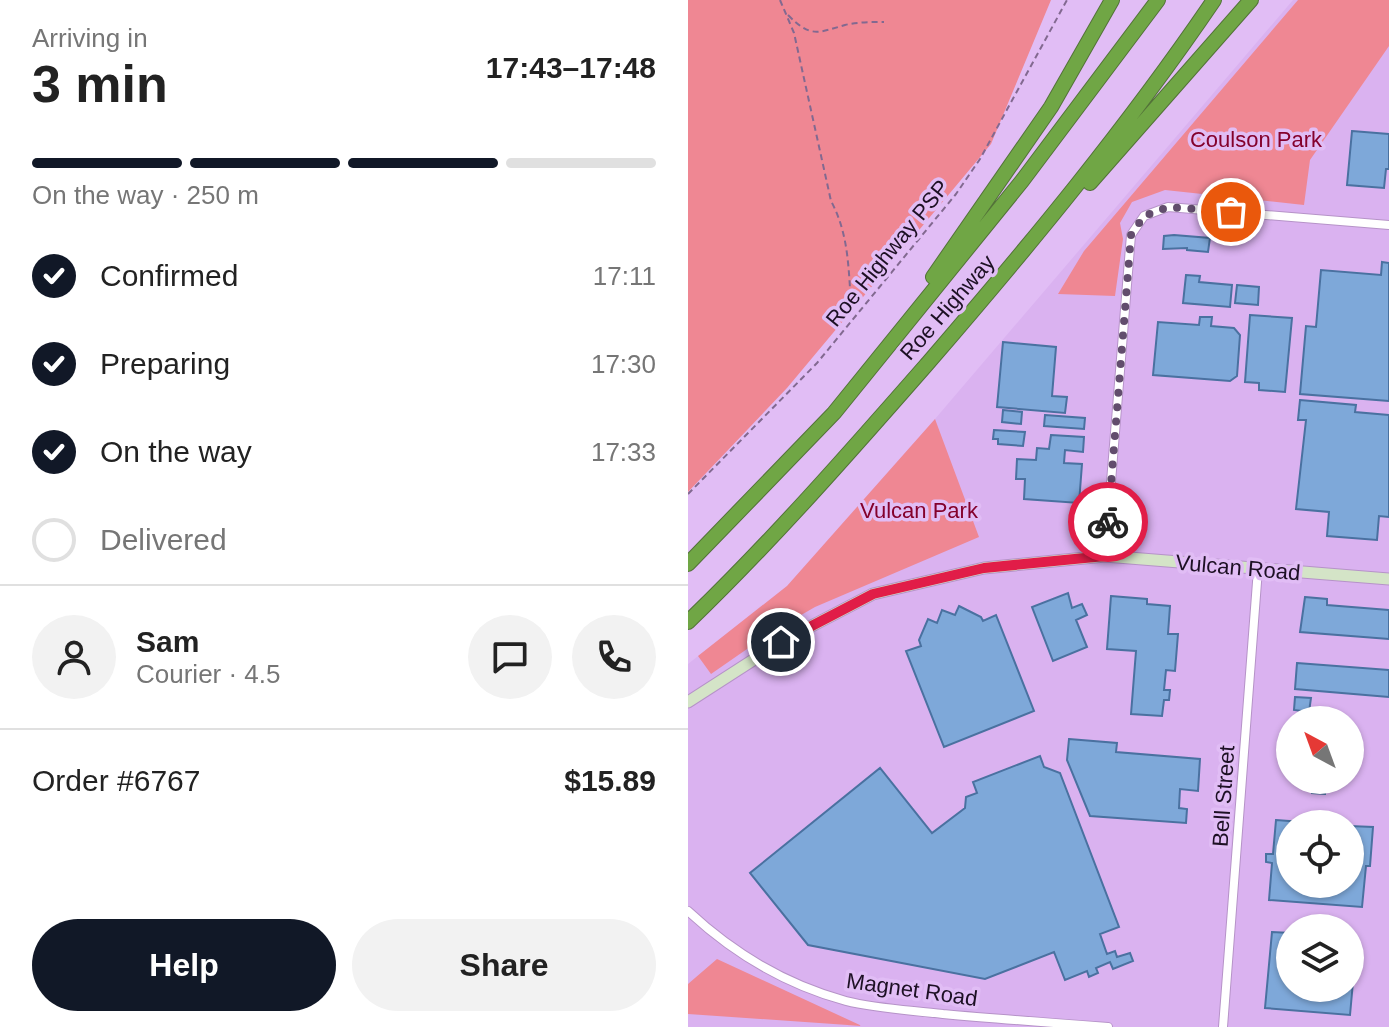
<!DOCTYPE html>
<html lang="en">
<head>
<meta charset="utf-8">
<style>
  body { margin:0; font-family:Helvetica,sans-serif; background:#f2f2f2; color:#222; height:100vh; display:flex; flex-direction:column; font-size:30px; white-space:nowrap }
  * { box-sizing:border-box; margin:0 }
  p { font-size:26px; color:#767676 }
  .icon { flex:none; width:44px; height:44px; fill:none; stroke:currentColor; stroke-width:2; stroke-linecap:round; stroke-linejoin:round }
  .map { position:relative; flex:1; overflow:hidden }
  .sheet { display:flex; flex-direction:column; background:#fff; width:688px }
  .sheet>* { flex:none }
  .needle { width:52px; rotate:319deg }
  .fabs { position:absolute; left:588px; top:706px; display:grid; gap:16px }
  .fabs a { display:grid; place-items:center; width:88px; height:88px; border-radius:50%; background:#fff; box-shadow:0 2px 6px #0004; font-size:40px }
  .pin { position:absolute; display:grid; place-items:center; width:68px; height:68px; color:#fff; margin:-34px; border:4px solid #fff; border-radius:50%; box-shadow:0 2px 8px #0007 }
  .courier { position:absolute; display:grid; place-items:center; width:80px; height:80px; margin:-40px; border:6px solid #e11d48; border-radius:50%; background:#fff; color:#222; box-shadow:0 2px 10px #0007 }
  .head em { font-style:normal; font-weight:700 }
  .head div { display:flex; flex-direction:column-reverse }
  .head { display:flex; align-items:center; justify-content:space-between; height:136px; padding:0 32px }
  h1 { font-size:52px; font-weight:700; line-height:60px }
  .bar { display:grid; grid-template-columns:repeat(4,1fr); gap:12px 8px; align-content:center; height:96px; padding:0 32px }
  .bar i { height:10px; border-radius:6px; background:#e0e0e0 }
  .bar .current { background:#111827 }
  .bar p { grid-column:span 4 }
  .line { display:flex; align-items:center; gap:20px; padding:0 32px; border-top:2px solid #e0e0e0 }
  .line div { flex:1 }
  .round { display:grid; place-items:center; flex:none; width:84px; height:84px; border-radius:42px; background:#f2f2f2 }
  ol { padding:0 32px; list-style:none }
  li { display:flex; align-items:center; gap:24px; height:88px }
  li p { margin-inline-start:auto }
  li .icon { padding:8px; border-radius:50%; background:#111827; color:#fff; stroke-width:4 }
  li:last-child { color:#767676 }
  li i { width:44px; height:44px; border:4px solid #e0e0e0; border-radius:50% }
  .action { display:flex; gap:16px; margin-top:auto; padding:16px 32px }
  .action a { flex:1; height:92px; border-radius:48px; background:#111827; color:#fff; font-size:32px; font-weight:700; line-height:92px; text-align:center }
  .action a+a { background:#f2f2f2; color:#222 }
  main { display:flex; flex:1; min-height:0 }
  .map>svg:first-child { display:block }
</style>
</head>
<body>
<main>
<section class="sheet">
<div class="head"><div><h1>3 min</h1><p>Arriving in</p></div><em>17:43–17:48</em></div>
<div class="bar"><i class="current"></i><i class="current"></i><i class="current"></i><i></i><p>On the way · 250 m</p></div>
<ol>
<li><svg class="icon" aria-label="check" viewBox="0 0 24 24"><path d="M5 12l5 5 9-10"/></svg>Confirmed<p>17:11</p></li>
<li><svg class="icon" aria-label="check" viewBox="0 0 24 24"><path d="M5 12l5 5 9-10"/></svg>Preparing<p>17:30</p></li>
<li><svg class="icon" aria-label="check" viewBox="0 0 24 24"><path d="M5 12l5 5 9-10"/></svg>On the way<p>17:33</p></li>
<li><i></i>Delivered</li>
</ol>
<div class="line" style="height:144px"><a class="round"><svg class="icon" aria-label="person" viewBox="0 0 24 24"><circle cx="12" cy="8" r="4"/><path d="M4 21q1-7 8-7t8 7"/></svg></a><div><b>Sam</b><p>Courier · 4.5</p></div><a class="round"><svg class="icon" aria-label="chat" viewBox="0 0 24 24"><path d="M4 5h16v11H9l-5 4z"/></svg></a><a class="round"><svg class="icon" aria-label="phone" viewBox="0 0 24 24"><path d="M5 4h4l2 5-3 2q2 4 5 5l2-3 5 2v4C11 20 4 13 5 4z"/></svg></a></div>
<div class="line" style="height:104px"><div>Order #6767</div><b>$15.89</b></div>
<div class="action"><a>Help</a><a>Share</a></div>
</section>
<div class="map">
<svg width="701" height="1027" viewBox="0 0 701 1027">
  <rect width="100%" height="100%" fill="#e1bdf5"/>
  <path fill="#dab2f0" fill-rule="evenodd" d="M605 0H701V1027H0V664L99 586 247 419ZM602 720H662V780H602ZM602 824H662V884H602ZM602 928H662V988H602Z"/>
  <path fill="#ef8793" d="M0 0H363L303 144 99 388 0 492Z
    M610 0H701V46L622 160 616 205 477 190 444 202 432 223 435 239 427 296 370 294 396 251Z
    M247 419 291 537 127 607 82 633 23 674 10 656 99 586Z
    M29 959 174 1026 0 1014V984Z"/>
  <path fill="#7ea8d9" stroke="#4a71a0" stroke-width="2" d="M664 131 701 134V169H698L696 188 659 185Z
    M486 235 522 238 520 252 499 250V248L475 249 476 236Z
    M694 262 701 263V401L612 394 618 326 628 327 633 270 693 275Z
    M498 275 512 276 511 282 544 285 542 307 495 303Z
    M549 285 571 287 570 305 547 303Z
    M562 315 604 318 597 392 571 390V383L557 382Z
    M512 317H524L523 326 546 328 552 335 549 376 542 381 465 375 470 322 511 325Z
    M315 342 368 347 364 396 379 397 377 413 309 407Z
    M612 400 668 405 667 412 701 415V517L691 516 689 540 639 536 641 512 608 509 618 420H610Z
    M315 410 334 412 333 424 314 422Z
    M357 415 397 418 396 429 356 426Z
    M306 430 337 432 335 446 310 444V439H305Z
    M363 435 396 437 395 452 377 450 376 463 394 464 391 503 336 499 337 479H328L329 459 348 460 349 448 361 449Z
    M380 593 384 608 394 604 399 615 388 620 399 647 365 661 344 607Z
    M423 596 459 599V604L482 606 480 634H490L487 671 478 670 476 690H482L481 700H476L474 716 443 714 448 651 419 649Z
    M617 597 639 599V605L701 610V639L612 632Z
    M271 606 293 617 295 621 308 615 346 711 256 747 218 651 233 646 231 640 240 619 249 623 254 610 267 615Z
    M609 663 701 670V697L607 689Z
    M607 697 623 698 621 712 606 710Z
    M381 739 429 743 428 752 512 759 510 791 492 789 491 808 499 809 498 823 402 816 379 760Z
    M352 756 356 767 372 773 431 927 412 934 419 954 427 951 429 957 442 953 445 961 425 969 422 962 408 968 410 973 401 977 399 971 377 980 366 952 297 979 120 945 62 873 192 768 244 833 277 808 278 797 289 793 285 782Z
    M614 780H650V784L638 783 637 794 624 793 625 782Z
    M588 820 641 824H602V884H662V826L685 827 682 866H678L674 907 581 900 584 863 578 862V854H585Z
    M584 932 602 933V988H662V938H669L662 1015 577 1008Z"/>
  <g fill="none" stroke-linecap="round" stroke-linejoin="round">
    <g stroke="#b693c8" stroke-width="10">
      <path id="street" d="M417 556 443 235 456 216 480 207 701 225
        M0 911C45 953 99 985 158 1001 190 1009 223 1010 255 1014 310 1019 365 1023 420 1027
        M535 1027 570 569"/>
    </g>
    <g stroke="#b693c8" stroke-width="13">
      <path id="secondary" d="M0 702 93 642 185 594 296 568 417 556 701 579"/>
    </g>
    <g stroke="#537239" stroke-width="16">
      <path id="highway" d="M402 183 563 0
        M245 277 363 107 424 0
        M0 564 146 413 334 181 470 0
        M0 622C85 540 162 452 240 363 341 246 439 128 526 0"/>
    </g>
    <path stroke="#826990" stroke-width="2" stroke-dasharray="6 4" stroke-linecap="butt" d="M92 0 106 33 143 201C158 229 160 257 162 288
      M100 15C123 38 129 33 157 25 169 22 183 22 196 22
      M0 494 129 363 268 194 292 159 379 0"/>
    <use href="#street" stroke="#fff" stroke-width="8"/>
    <use href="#secondary" stroke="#d4e4c7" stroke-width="11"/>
    <use href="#highway" stroke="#70a645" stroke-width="14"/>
  </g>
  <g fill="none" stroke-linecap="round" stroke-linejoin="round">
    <path stroke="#624d6d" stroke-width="8" stroke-dasharray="0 14.4" d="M420 522 443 235 456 216 480 207 543 212"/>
    <path stroke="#e11d48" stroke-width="10" d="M93 642 185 594 296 568 417 556 420 522"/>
  </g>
  <g text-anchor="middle" stroke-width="7" stroke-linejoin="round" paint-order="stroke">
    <g font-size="22" fill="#84012c" stroke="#e1bdf5">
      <text x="568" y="147">Coulson Park</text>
      <text x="231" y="518">Vulcan Park</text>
    </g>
    <g font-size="22" fill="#1d1024" stroke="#e1bdf5">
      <text transform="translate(199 253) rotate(-51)" y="8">Roe Highway PSP</text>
      <text transform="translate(259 307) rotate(-49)" y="8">Roe Highway</text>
      <text transform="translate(550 567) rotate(5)" y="8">Vulcan Road</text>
      <text transform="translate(535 796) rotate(-86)" y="8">Bell Street</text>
      <text transform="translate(224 989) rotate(8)" y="8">Magnet Road</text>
    </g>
  </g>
</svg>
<div class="fabs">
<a><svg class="needle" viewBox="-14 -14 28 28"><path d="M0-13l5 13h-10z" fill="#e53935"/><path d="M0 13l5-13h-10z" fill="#767676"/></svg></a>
<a><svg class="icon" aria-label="locate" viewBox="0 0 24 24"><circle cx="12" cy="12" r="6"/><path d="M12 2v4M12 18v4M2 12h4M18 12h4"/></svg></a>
<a><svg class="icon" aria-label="layers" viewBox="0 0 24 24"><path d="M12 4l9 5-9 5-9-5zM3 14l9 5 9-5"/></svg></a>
</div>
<div class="pin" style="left:543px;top:212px;background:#ea580c"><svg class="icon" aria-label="bag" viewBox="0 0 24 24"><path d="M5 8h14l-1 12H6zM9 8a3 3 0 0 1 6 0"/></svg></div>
<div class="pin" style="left:93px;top:642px;background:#1f2937"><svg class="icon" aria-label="home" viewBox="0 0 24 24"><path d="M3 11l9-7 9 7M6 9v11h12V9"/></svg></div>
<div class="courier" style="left:420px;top:522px"><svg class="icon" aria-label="bike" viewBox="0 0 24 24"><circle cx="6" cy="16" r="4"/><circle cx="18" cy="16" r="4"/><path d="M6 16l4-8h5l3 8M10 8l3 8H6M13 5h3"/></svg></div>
</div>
</main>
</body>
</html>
